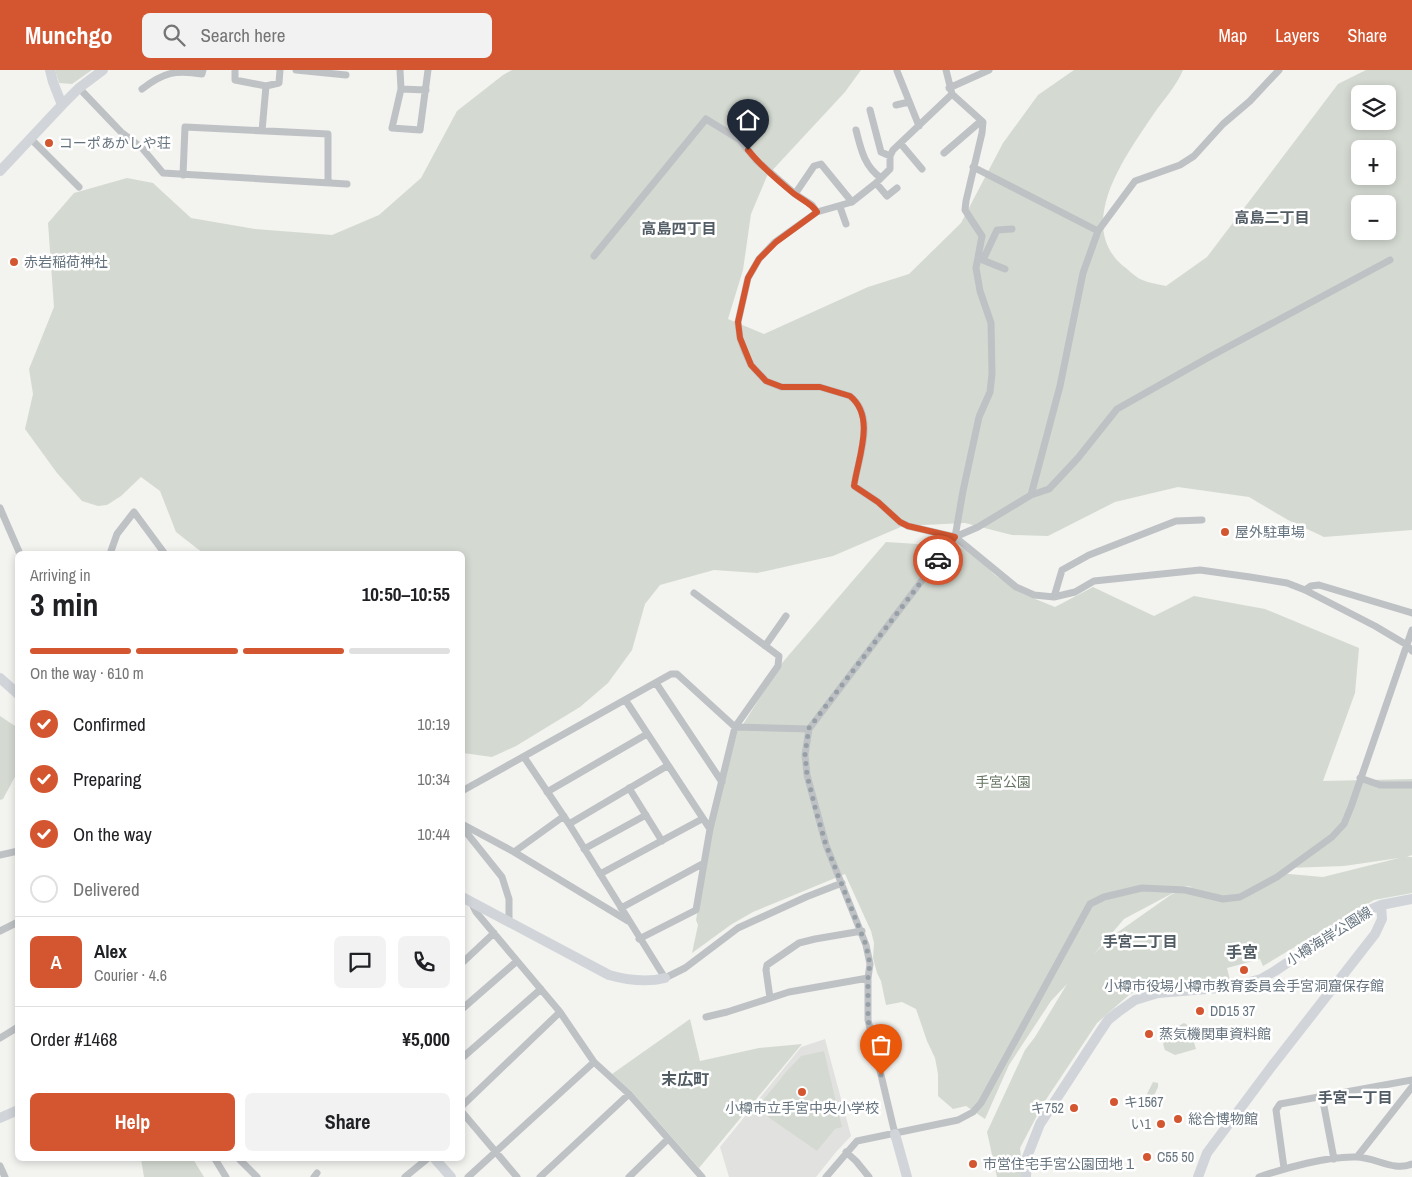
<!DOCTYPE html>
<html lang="en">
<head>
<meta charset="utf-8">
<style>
  body { margin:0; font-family:"Archivo Narrow","Noto Sans JP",sans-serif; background:#f2f2f2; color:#202124; height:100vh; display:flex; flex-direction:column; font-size:19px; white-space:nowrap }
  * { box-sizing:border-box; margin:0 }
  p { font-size:16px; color:#757577 }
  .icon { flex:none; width:28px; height:28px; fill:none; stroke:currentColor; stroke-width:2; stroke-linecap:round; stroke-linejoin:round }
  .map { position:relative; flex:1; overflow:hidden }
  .drawer { position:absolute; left:15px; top:481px; width:450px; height:610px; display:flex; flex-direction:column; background:#fff; border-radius:8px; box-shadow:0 2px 8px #0003 }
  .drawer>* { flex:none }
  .tools { position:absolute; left:1351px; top:15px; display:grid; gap:10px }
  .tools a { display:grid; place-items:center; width:45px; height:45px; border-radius:8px; background:#fff; box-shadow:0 2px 8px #0003; font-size:25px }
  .pin { position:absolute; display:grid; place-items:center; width:42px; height:42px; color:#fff; margin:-51px -21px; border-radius:50% 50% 50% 0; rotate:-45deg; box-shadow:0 0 5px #0007 }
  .pin .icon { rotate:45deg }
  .courier { position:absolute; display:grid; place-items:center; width:50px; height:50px; margin:-25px; border:4px solid #d35630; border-radius:50%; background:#fff; color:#222; box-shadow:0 1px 6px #0007 }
  .overview em { font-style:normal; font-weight:800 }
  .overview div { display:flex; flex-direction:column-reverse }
  .overview { display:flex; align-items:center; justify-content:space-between; height:85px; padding:0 15px }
  h1 { font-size:32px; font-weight:800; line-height:38px }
  .bar { display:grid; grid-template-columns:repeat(4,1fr); gap:8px 5px; align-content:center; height:60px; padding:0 15px }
  .bar i { height:6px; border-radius:4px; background:#e0e0e0 }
  .bar .on { background:#d35630 }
  .bar p { grid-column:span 4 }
  .line { display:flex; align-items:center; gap:12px; padding:0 15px; border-top:1px solid #e0e0e0 }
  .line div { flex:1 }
  .round { display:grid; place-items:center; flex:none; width:52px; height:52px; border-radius:8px; background:#f2f2f2 }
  ol { padding:0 15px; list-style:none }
  li { display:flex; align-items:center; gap:15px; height:55px }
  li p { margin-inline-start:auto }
  li .icon { padding:5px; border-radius:50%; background:#d35630; color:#fff; stroke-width:4 }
  li:last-child { color:#757577 }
  li i { width:28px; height:28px; border:2px solid #e0e0e0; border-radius:50% }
  .cta { display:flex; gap:10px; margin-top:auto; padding:10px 15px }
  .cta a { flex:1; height:58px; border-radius:8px; background:#d35630; color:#fff; font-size:20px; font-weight:800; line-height:58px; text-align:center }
  .cta a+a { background:#f2f2f2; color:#202124 }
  header { display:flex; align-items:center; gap:30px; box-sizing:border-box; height:70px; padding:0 25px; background:#d35630; color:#fff }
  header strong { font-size:24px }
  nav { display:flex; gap:28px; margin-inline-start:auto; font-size:18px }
  .search { width:350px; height:45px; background:#f2f2f2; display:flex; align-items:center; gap:12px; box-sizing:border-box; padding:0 18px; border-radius:8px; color:#757577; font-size:19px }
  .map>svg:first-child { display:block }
</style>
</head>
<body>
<header>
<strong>Munchgo</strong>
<div class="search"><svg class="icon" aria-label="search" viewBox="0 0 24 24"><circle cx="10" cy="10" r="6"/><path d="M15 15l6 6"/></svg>Search here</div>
<nav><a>Map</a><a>Layers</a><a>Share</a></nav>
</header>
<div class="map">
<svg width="1412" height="1107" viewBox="0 0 1412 1107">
  <rect width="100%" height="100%" fill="#f3f3f0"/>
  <path fill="#e1e2e0" d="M825 969 851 1066 836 1082 816 1107H729L720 1077 801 977Z"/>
  <path fill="#d4dad1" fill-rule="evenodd" d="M55 0H92L72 14 59 13Z
    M512 0H861L845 22 767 106 751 144 743 200 728 249 764 264 868 217 909 204 961 153 1003 73 1038 25 1074 0H1183C1176 17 1163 30 1153 45 1127 84 1075 153 1122 195 1128 199 1134 206 1140 209 1148 213 1158 214 1166 216L1207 187 1338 14 1366 0H1412V460L1324 467 1288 450 1249 427 1178 417 1115 432 1048 466 1012 465 965 453 903 456 833 486 757 503 714 500 660 515 645 534 632 580 608 613 580 637 516 676 492 687 463 683 462 484H206L199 480 176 462 160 421 141 407 121 426 107 435 98 436 82 431 57 403 25 359 33 324 29 299 54 237 48 153 74 123 127 108 153 113 191 148 255 159 332 165 379 145 421 108 457 41 503 5ZM1360 24H1388V51H1360ZM1360 79H1388V106H1360ZM1360 134H1388V161H1360Z
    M886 472 949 476 952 478 954 474 972 483 995 505 1023 524 1055 537 1093 517 1154 546 1194 526 1265 539 1359 578 1355 623 1323 711 1412 709V785L1407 787H1412V823L1374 830 1263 896 1260 889 1227 898 1230 910 1162 913 1130 924 1097 953 1043 1034 1020 1078 1023 1107H997L987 1062 1025 980 1035 967 1067 914 1051 931 1009 995 985 1049 966 1036 953 1039 938 1026V1004L935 988 927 971 916 939 902 932 886 935 881 911 877 903 873 888 874 873 871 861 845 804 753 842 732 854 692 883 698 855 696 850 710 769 738 659H740L782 593ZM1399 788 1323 807 1278 803 1288 798 1344 796ZM1186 816 1192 817 1172 824 1111 867 1094 884 1124 849Z
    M0 646 18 658 17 703 3 729 0 730Z
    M690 949 700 991 759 978 802 974 699 1098 631 1021 612 1004Z
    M1184 953 1189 956 1196 979 1175 985 1165 980 1163 974 1175 958Z
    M824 981 842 1057 835 1059 817 1081 761 1042 760 1034 786 1002 801 986Z
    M1153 1012 1158 1013V1017L1151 1032 1146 1033 1145 1028Z
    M141 1089H193L204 1107H144Z"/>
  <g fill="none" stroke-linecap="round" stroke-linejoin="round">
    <path stroke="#bfc2c5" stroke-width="7" d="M235 0V10L266 16
      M296 0 346 5
      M400 0 401 19 392 58 420 60 428 0
      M897 1 919 56
      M79 18 121 62 142 78 163 103 347 114
      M949 18 989 0
      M142 19C164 2 175 0 202 4L203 0
      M401 19 426 20
      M952 24 893 80 890 86V99L876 113 852 132 817 142 775 172 759 189 748 208 738 252 740 268 745 282 751 295 766 311 781 317H820L850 326C877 347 858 388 854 416L878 432 900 452 908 456 955 467 1016 517 1034 525 1054 527 1075 522 1094 511 1200 500 1250 507 1287 513 1305 520 1375 556 1407 575 1412 581
      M896 35 909 32
      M870 40 881 82 890 86
      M856 60C861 79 864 96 881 108
      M262 61 266 16 279 13 280 0
      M31 69 79 117
      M901 74 922 99
      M944 83 981 51
      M973 97 1098 161
      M183 105 185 57 328 64V112
      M876 113 887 126 897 118
      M795 124 814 96 821 94 852 132
      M840 137 846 154
      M594 186 706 49 740 70 756 90 795 124 812 135 817 142
      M980 189 1005 199
      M983 190 997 160 1012 159
      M1031 425 1060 316 1083 203 1098 161 1135 111 1180 95 1194 86 1223 54 1250 31 1279 0
      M0 438 20 484
      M955 467 978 457 1031 425 1049 419 1078 388 1117 339 1211 286 1390 190
      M112 484 111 481 117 464 134 442 165 484
      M1305 520 1311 516 1319 515 1412 543
      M1054 527 1062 500 1089 485 1176 451 1202 450
      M765 576 786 546
      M656 613 722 712
      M626 631 710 759
      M524 687 569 754 665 908 685 898 738 858 806 827 842 813
      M1360 708 1380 715H1412
      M629 718 662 771
      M462 721 671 604H677L735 657 809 659
      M547 722 647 664
      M462 754 514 782 628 851
      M569 754 667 696
      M462 757 502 807 509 829V851
      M584 779 646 745
      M514 782 564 746
      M0 785 18 781
      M600 804 702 749
      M471 832 476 842 560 942 594 992 629 1024 702 1107
      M621 838 704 793
      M0 861 18 852
      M639 869 696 840 710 759 735 657 778 596 779 586 694 523
      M462 893 494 863
      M770 928 766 900 767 895 799 873 815 869 862 861
      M462 939 517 891
      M706 947 727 942 789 922 868 908
      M0 968 18 957
      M462 988 541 919
      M1322 1026 1334 1089
      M462 1036 560 942
      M462 1042 517 1107
      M895 1064 868 950V908L870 894 866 875 826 775 807 705 805 685 809 659 955 467 963 421 979 347 990 322 992 304 991 253 980 221 976 198 982 166 965 140 966 131 982 63 983 52 952 24 946 0
      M846 1082 856 1091 869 1107
      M1357 1087 1412 1017
      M215 1089 226 1107
      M239 1089 257 1107
      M0 1096 5 1107
      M1284 1098 1276 1040 1280 1034 1412 1010
      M314 1107 317 1103
      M405 1107 427 1089
      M468 1107 594 992
      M540 1107 629 1024
      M629 1107 668 1069
      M826 1107 857 1071 958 1050 973 1042 981 1033 1090 834 1104 827 1142 818 1185 820 1223 829 1240 827 1277 807 1332 767 1344 754 1351 737 1412 560
      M1259 1107C1285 1098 1328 1086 1356 1087 1375 1087 1394 1102 1412 1094"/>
    <path stroke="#d1d5d9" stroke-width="10" d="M62 35 79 18 103 0
      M0 101 62 35 53 12 50 0
      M0 608 18 624
      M462 827 609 905C627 910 645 913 665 908
      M0 1048 18 1040
      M895 1064 907 1107
      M435 1089 451 1107
      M1026 1107 1027 1087 1040 1054 1098 965 1108 950 1118 942 1135 930 1158 923 1231 917 1261 909 1275 901 1360 844 1381 835 1412 829
      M1198 1107 1207 1083 1272 996 1375 864 1382 849 1381 835"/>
  </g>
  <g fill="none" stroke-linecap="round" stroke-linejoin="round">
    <path stroke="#97a0a6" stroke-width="5" stroke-dasharray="0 9" d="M881 1005 868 950V908L870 894 866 875 826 775 816 741 807 705 805 684 809 658 938 490"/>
    <path stroke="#d35630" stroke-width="6" d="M748 80C761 96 777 110 793 123 802 130 811 133 817 142L776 172 759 189 748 208 738 252 740 268 751 295 766 311 782 317H820L850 326C876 347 858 388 854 416L878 432 900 452 908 456 955 467 938 490"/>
  </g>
  <g fill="#d35630" stroke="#fff" stroke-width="2">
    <circle cx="49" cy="73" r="5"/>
    <circle cx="14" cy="192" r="5"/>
    <circle cx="1225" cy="462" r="5"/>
    <circle cx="1244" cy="900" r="5"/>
    <circle cx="1200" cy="941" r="5"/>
    <circle cx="1149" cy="964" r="5"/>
    <circle cx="802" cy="1022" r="5"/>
    <circle cx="1114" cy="1032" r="5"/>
    <circle cx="1074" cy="1038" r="5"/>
    <circle cx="1178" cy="1049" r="5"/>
    <circle cx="1161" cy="1054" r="5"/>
    <circle cx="1147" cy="1087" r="5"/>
    <circle cx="973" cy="1094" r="5"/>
  </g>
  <g text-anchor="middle" stroke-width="5" stroke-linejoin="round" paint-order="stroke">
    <g font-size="14" fill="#65737e" stroke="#fff" text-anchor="start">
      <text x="59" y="78">コーポあかしや荘</text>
      <text x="24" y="197">赤岩稲荷神社</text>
      <text x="1235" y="467">屋外駐車場</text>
      <text x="1244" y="921" text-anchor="middle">小樽市役場小樽市教育委員会手宮洞窟保存館</text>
      <text x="1210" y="946">DD15 37</text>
      <text x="1159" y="969">蒸気機関車資料館</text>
      <text x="1124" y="1037">キ1567</text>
      <text x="802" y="1043" text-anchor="middle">小樽市立手宮中央小学校</text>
      <text x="1064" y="1043" text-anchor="end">キ752</text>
      <text x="1188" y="1054">総合博物館</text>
      <text x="1151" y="1059" text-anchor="end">い1</text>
      <text x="1157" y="1092">C55 50</text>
      <text x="983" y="1099">市営住宅手宮公園団地１</text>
    </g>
    <g font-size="14" fill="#677663" stroke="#fff">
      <text x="1003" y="717">手宮公園</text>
    </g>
    <g font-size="14" fill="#65737e" stroke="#fff">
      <text transform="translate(1329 866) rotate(-32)" y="5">小樽海岸公園線</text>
    </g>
    <g font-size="15" font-weight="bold" fill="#525c64" stroke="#fff">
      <text x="1272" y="153">高島二丁目</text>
      <text x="679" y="164">高島四丁目</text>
      <text x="1140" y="877">手宮二丁目</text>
      <text x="1355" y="1033">手宮一丁目</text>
    </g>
    <g font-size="16" font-weight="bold" fill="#525c64" stroke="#fff">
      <text x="1242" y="888">手宮</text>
      <text x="685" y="1015">末広町</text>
    </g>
  </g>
</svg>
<div class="tools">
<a><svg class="icon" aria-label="layers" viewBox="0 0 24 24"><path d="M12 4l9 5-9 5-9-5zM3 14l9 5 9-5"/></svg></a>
<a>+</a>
<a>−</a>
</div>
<div class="pin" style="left:881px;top:1005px;background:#ea580c"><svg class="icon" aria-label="bag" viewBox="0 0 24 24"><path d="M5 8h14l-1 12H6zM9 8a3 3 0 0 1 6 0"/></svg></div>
<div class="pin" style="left:748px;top:80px;background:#1f2937"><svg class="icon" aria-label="home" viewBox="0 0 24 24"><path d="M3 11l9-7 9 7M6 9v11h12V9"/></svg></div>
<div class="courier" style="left:938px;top:490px"><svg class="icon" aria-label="car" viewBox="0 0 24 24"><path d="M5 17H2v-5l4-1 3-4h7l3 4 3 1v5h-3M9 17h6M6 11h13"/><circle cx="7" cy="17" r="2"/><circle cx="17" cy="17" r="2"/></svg></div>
<section class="drawer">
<div class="overview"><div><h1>3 min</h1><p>Arriving in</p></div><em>10:50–10:55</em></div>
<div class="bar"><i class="on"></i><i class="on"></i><i class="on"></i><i></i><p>On the way · 610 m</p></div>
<ol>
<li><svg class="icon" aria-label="check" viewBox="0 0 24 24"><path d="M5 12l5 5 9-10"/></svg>Confirmed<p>10:19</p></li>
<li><svg class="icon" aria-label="check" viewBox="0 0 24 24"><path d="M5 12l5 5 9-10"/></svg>Preparing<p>10:34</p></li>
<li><svg class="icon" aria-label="check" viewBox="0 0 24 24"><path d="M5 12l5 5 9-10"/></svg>On the way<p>10:44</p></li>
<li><i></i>Delivered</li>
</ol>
<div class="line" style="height:90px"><b class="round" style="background:#d35630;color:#fff">A</b><div><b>Alex</b><p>Courier · 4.6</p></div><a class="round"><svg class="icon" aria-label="chat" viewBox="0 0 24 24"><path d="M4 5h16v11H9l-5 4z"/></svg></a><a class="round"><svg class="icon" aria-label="phone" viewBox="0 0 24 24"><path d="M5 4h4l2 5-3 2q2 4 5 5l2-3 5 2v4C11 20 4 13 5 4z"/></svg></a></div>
<div class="line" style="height:65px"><div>Order #1468</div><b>¥5,000</b></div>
<div class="cta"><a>Help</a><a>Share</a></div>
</section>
</div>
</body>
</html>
